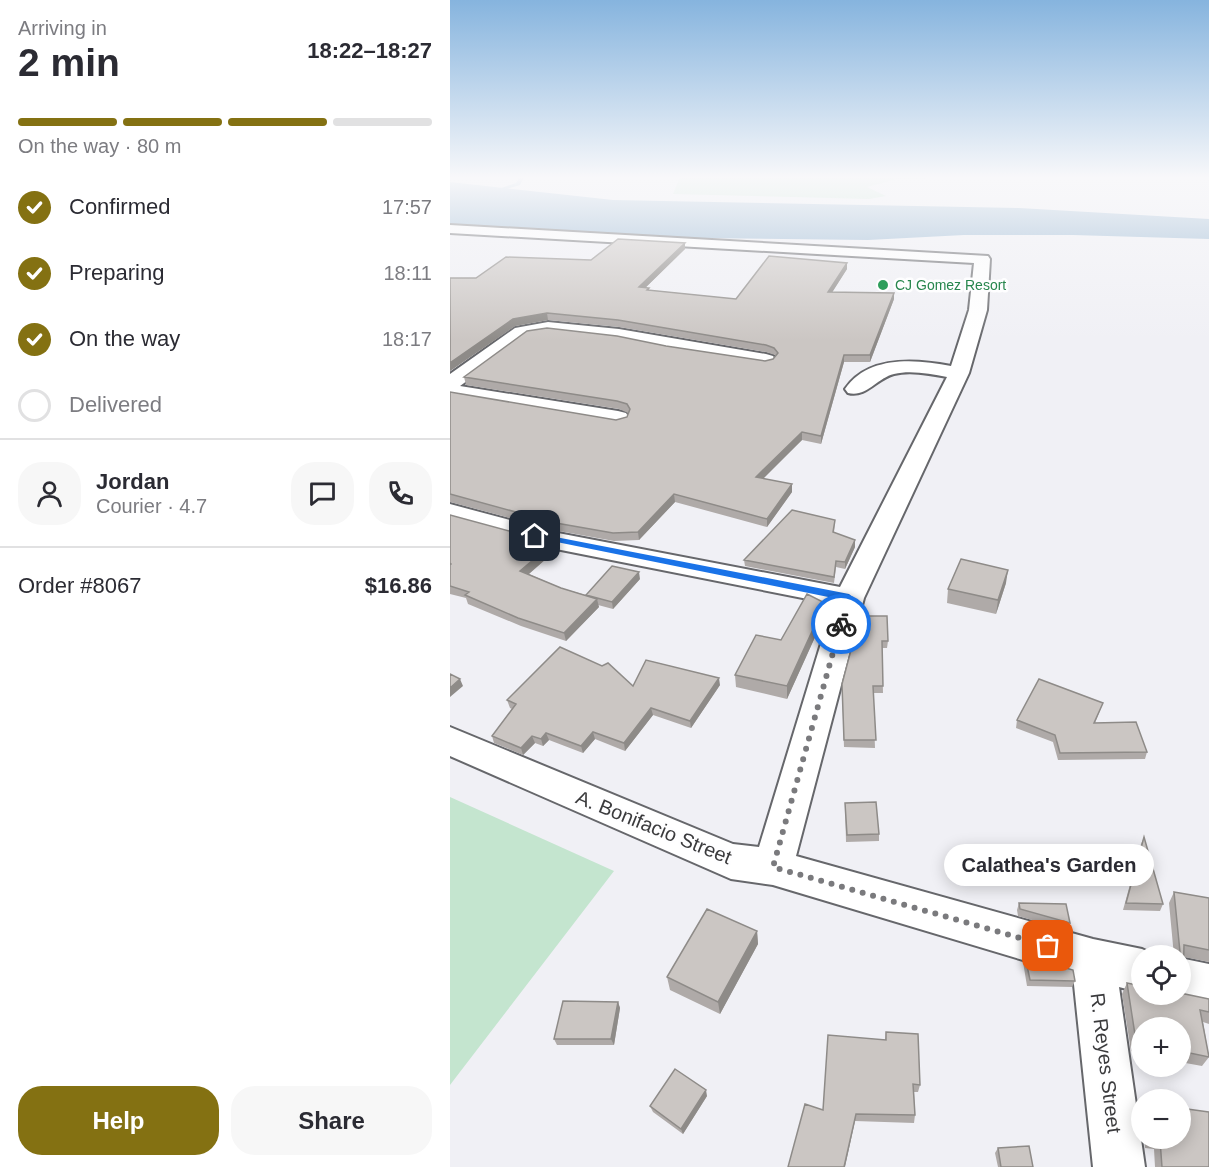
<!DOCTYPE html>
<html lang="en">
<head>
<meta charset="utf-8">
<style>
  body { margin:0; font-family:Helvetica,sans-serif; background:#f7f7f7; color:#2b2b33; height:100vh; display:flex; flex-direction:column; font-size:22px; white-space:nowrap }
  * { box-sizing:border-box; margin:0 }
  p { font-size:20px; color:#7c7c81 }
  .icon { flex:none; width:33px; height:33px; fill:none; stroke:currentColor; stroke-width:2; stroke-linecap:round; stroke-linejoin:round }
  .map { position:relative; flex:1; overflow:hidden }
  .sheet { display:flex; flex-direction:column; background:#fff; width:450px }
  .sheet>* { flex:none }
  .fabs { position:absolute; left:681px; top:945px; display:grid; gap:12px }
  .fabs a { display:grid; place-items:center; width:60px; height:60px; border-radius:50%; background:#fff; box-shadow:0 3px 15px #0003; font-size:30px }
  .pin { position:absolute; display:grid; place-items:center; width:51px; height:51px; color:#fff; margin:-26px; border-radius:12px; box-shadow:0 3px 9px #0006 }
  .courier { position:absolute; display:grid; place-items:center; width:60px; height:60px; margin:-30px; border:4px solid #1a73e8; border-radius:50%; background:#fff; color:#222; box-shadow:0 2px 8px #0007 }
  .bubble { position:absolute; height:42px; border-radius:21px; background:#fff; box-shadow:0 3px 15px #0003; font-size:20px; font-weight:600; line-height:42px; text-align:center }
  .overview em { font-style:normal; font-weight:600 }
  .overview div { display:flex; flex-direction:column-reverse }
  .overview { display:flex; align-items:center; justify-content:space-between; height:102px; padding:0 18px }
  h1 { font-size:39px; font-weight:600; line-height:45px }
  .bar { display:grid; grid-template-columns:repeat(4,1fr); gap:9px 6px; align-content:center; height:72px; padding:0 18px }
  .bar i { height:8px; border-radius:4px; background:#e1e1e2 }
  .bar .current { background:#847112 }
  .bar p { grid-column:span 4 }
  .line { display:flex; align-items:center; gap:15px; padding:0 18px; border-top:2px solid #e1e1e2 }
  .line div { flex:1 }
  .round { display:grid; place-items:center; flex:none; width:63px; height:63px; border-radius:24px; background:#f7f7f7 }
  ol { padding:0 18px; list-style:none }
  li { display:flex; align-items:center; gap:18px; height:66px }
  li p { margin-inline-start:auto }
  li .icon { padding:6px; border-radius:50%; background:#847112; color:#fff; stroke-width:4 }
  li:last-child { color:#7c7c81 }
  li i { width:33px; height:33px; border:3px solid #e1e1e2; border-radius:50% }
  .button { display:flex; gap:12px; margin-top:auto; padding:12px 18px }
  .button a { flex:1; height:69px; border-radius:24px; background:#847112; color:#fff; font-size:24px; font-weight:600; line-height:69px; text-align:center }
  .button a+a { background:#f7f7f7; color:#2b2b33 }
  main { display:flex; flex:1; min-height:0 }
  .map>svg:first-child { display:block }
</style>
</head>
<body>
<main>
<section class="sheet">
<div class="overview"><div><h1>2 min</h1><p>Arriving in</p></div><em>18:22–18:27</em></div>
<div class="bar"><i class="current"></i><i class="current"></i><i class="current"></i><i></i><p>On the way · 80 m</p></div>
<ol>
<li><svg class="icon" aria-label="check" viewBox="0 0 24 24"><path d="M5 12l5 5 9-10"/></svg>Confirmed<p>17:57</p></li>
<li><svg class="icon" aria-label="check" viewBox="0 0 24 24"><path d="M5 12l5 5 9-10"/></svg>Preparing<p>18:11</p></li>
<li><svg class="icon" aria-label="check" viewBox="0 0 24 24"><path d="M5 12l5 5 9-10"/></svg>On the way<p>18:17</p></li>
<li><i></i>Delivered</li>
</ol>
<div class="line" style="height:108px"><a class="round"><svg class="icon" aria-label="person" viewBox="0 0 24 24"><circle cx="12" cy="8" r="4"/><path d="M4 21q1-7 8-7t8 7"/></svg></a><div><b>Jordan</b><p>Courier · 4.7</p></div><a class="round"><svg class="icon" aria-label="chat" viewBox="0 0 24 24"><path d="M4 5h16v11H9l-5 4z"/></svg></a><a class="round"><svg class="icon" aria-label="phone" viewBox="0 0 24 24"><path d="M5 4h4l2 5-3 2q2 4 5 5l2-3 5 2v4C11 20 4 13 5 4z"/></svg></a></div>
<div class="line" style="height:78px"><div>Order #8067</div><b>$16.86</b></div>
<div class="button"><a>Help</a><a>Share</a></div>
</section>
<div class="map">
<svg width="759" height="1167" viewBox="0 0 759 1167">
  <rect width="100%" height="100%" fill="#f0f0f5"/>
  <path fill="#c4e5cf" d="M230 177H485L486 178 447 179 417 187 436 196 419 199 223 194Z
    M0 797 164 871 0 1085Z"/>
  <path fill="#94b4d0" d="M0 182 163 200 569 208 759 219V239L623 235H514L418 240 245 238 0 226Z"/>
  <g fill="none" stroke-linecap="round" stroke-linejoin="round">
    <path fill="#94b4d0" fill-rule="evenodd" d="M70 177H74L70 185 39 194 37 193 66 183Z"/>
    <g stroke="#66676b" stroke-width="4">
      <path id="street" d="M0 225 538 256 540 259 537 310 519 373 414 598 346 856 643 939 692 949 707 956H692V993L669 987 695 1167H643L623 975 323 885 281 879 0 756V727L283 844 309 847 383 604 106 549 0 520V504L108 533 390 587 497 377C480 374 461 370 444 374 427 378 416 398 398 393L395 389C418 355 466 359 501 366L519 310 524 263 0 233Z
        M98 322 169 329 316 354 323 356 326 360 323 364 316 366 217 351 169 341 98 332 78 336 10 386 168 411 176 413 179 418 176 423 168 425 0 397V374L65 328Z
        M730 958 759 964V1008L730 1002 714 996 730 994Z"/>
    </g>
    <use href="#street" fill="#fff" fill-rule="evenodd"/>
  </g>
  <path fill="#afaaa8" d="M235 243V249L195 288H199V290L286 299 397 263V269L382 292 444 299 420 362H394L371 444 352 440 313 478 342 492 317 527 225 502 189 540 164 541 109 531 0 502V392L166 420 177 417 178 413 169 409 16 385 14 377 216 346 315 361 323 359 326 356 325 355 316 352 169 327 98 320 65 326 0 371V278H26L141 260Z
    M0 515 105 551 79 574 111 588 136 595 190 579 163 609 148 605 149 607 116 641 71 626 18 604 16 598 0 594Z
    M385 520 384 533 405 547 395 569 386 567 384 583 295 566 294 560Z
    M556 583 546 614 497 603 498 589Z
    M375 615 337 699 286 687 285 675 331 640Z
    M410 616 438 641 437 648H432L433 693H423L425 748 394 747 392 692Z
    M270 685 241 728 203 715 175 751 145 739 133 753 99 740 93 746 85 743 73 755 44 743 42 736 62 709 60 708 57 700 183 686Z
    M653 703 645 723 697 752 695 759 608 760 603 742 566 728 567 720Z
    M395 803 429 834V841L396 842Z
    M694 837 713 904 710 911 673 910 691 844Z
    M724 892 759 898V962L734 957 733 982 730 987V956H724L719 903Z
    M569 903 620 923 617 930 568 916 567 910Z
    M307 931 308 944 270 1014 220 990 217 977Z
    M575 956 625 981 622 987 577 986 573 962Z
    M677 983 759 999V1024L753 1022 759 1057 752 1066 730 1062V1028H692V1054L681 1051 672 994Z
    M168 1002 170 1008 164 1045H107L104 1039Z
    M436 1032 470 1085 468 1092H464L465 1115 464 1123 405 1121 373 1110 435 1040Z
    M257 1096 233 1134 203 1112 200 1106Z
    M692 1107V1125L689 1111Z
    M694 1138H730L759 1167H705L704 1149 695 1148Z
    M548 1148 583 1167H548L545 1153Z"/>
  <path fill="#8e8b88" d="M235 243V249L190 293 189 287Z
    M397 263V269L378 299V292Z
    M444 293V299L420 362V355Z
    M97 313 98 320 65 326 0 371V363L63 319Z
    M394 355V362L371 444V436Z
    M352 432V440L307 485 306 477Z
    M342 484V492L317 527V519Z
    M224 494 225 502 189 540 188 532Z
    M405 540V547L395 569V562Z
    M103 543 105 551 73 579 70 571Z
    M558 570 556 583 546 614 548 600Z
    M189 572 190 579 163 609 162 602Z
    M147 599 149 607 116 641 114 633Z
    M375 603V615L337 699V686Z
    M269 678 270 685 241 728 240 721Z
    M10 679 13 686 0 697V688Z
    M201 708 203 715 175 751 174 743Z
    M143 732 145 739 133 753 131 746Z
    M96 733 99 740 93 746 91 739Z
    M82 736 85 743 73 755 71 748Z
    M307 931 308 944 270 1014 268 1002Z
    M168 1002 170 1008 164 1045 161 1039Z
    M256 1090 257 1096 233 1134 231 1129Z
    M406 1114 405 1121 395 1167H394Z"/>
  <path fill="#cbc6c3" stroke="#8e8b88" stroke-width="1.5" d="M168 239 235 243 189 287 199 288 197 290 286 299 319 256 397 263 378 292 444 293 420 355H394L371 436 352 432 306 477 342 484 317 519 224 494 188 532 163 533 106 523 0 494V392L166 420 177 417 180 409 177 404 167 401 14 377 77 331 97 328 167 336 216 346 315 361 323 359 328 353 324 348 316 345 168 320 97 313 63 319 0 363V278H26L56 257 141 260Z
    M342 510 385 520 383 532 405 540 395 562 386 561 384 577 294 560Z
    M0 515 103 543 70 571 111 588 147 599 114 633 68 618 15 595 19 592 0 586V565L1 564 0 563Z
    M511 559 558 570 548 600 498 589Z
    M162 566 189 572 162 602 136 595Z
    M357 594 375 603 337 686 285 675 306 635 331 640Z
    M410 616H437L438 641H432L433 686H423L426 740H394L392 684Z
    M110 647 152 666 158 663 183 686 196 660 269 678 240 721 201 708 174 743 143 732 131 746 96 733 91 739 82 736 71 748 42 736 66 704 57 700Z
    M0 674 10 679 0 688Z
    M589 679 653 703 644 723 686 722 697 752 610 753 605 735 567 720Z
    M426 802 429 834 397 835 395 803Z
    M694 837 713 904 676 903Z
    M724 892 759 898V950L734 945 733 982Z
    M569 903 616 904 620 923 570 909Z
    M257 909 307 931 268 1002 217 977Z
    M575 956 623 970 625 981 580 980Z
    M677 983 692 986V994H730V993L759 999V1012L750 1010 759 1057 730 1051V1028H692V1042L686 1041Z
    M113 1001 168 1002 161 1039H104Z
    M436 1032 468 1034 470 1085 463 1084 465 1115 406 1114 394 1167H338L355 1104 373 1110 378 1035 436 1040Z
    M225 1069 256 1090 231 1129 200 1106Z
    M730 1108 759 1112V1167H712L710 1140 701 1138H730Z
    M579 1146 583 1167H551L548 1148Z"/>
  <linearGradient id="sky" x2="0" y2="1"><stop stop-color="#86b4de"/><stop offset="0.52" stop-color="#f8f8fa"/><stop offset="1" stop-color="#f8f8fa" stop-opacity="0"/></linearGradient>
  <rect width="759" height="341" fill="url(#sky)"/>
  <path fill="#1a73e8" d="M85 533 399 594 404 598 396 624 391 628 386 624 393 600 82 537 80 536Z"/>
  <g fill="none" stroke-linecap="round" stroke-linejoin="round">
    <path stroke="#7a7a7d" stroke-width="6" stroke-dasharray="0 10.8" d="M391 624 323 867 598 946"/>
  </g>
  <circle fill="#2e9e5b" stroke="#fefeff" stroke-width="2" cx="433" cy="285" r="6"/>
  <g text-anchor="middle" stroke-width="5" stroke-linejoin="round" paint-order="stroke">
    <g font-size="14" fill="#27864d" stroke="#fefeff" text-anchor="start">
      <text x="445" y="290">CJ Gomez Resort</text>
    </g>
    <g font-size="20" fill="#3b3b3d" stroke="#fefeff">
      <text transform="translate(204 827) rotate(22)" y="7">A. Bonifacio Street</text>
      <text transform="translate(656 1063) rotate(83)" y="7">R. Reyes Street</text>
    </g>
  </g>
</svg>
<div class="fabs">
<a><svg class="icon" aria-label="locate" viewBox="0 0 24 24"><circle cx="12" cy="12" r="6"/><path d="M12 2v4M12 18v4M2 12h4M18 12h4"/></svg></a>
<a>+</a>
<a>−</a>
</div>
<div class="pin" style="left:598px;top:946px;background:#ea580c"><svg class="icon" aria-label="bag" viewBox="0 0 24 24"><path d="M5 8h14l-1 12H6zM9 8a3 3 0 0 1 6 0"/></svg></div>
<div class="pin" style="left:85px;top:536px;background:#1f2937"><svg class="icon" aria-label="home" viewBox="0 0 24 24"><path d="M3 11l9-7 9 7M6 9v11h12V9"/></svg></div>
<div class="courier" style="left:391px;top:624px"><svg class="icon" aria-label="bike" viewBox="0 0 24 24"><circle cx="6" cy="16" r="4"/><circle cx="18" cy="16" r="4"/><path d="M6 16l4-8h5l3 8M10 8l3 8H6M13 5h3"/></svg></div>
<div class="bubble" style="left:494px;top:844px;width:210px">Calathea's Garden</div>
</div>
</main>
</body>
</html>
